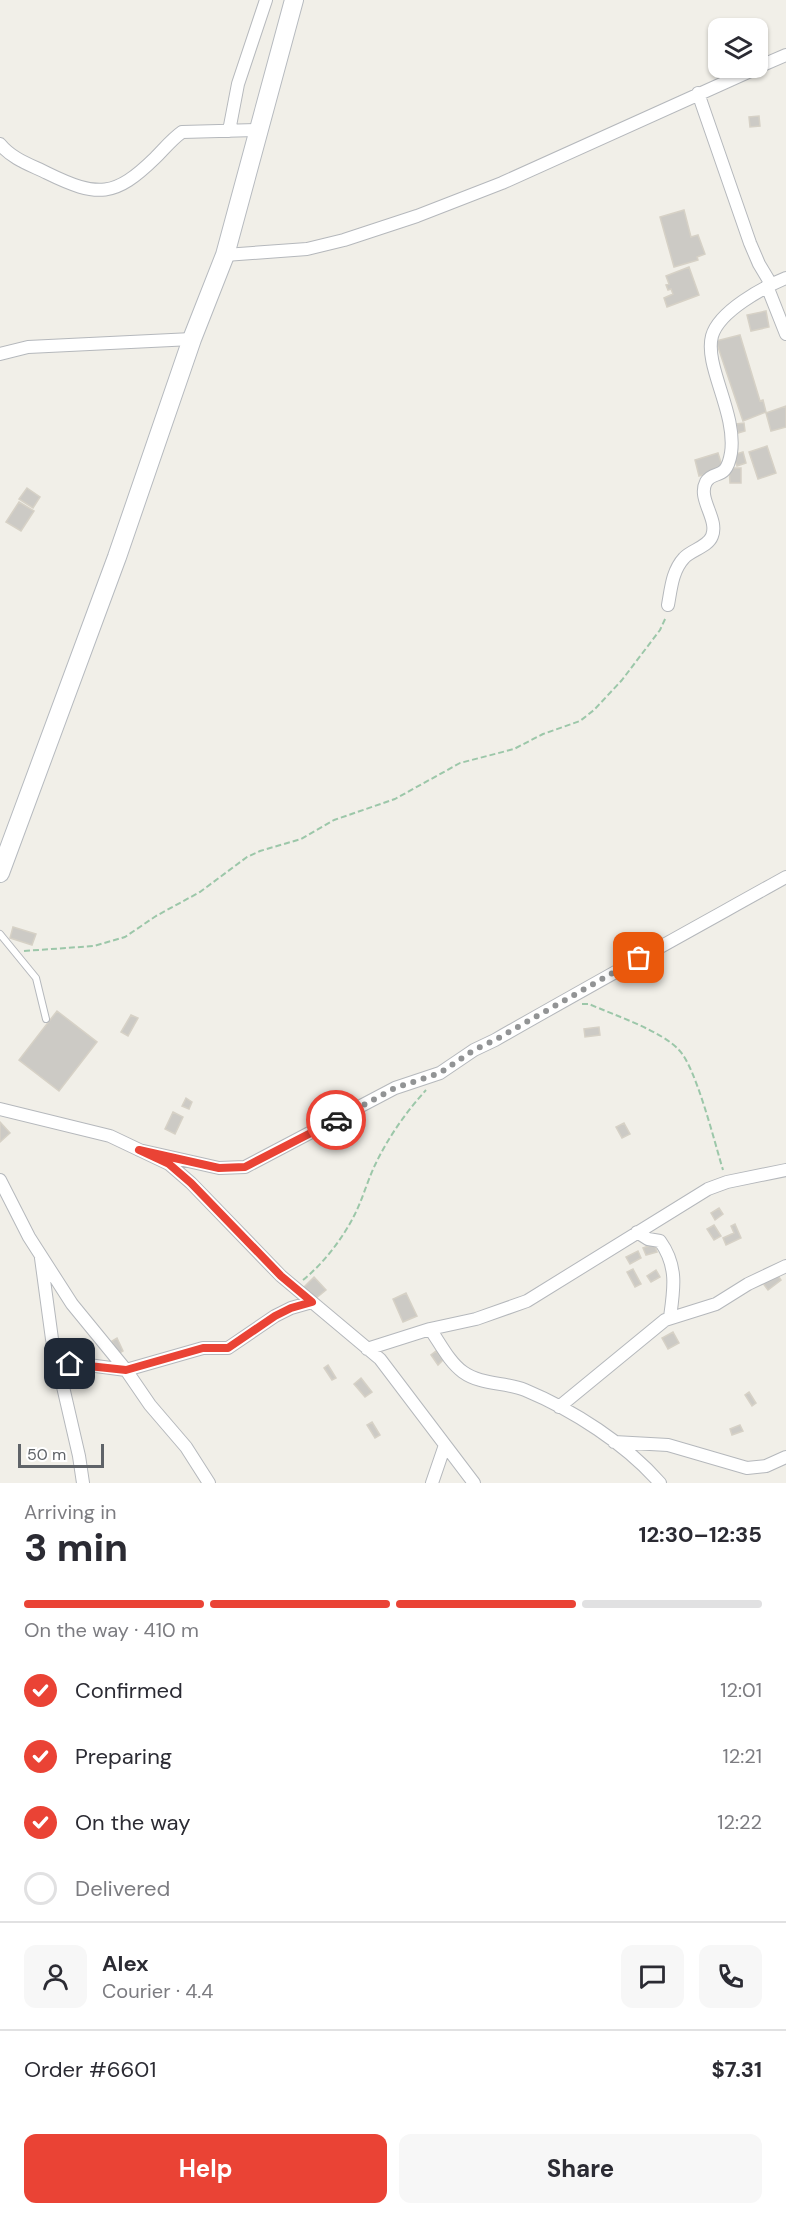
<!DOCTYPE html>
<html lang="en">
<head>
<meta charset="utf-8">
<style>
  body { margin:0; font-family:"DM Sans",sans-serif; background:#f7f7f7; color:#2b2b33; height:100vh; display:flex; flex-direction:column; font-size:22px; white-space:nowrap }
  * { box-sizing:border-box; margin:0 }
  p { font-size:20px; color:#7c7c81 }
  .icon { flex:none; width:33px; height:33px; fill:none; stroke:currentColor; stroke-width:2; stroke-linecap:round; stroke-linejoin:round }
  .map { position:relative; height:1483px; overflow:hidden }
  .panel { display:flex; flex-direction:column; background:#fff; flex:1 }
  .panel>* { flex:none }
  .tools { position:absolute; left:708px; top:18px; display:grid; gap:12px }
  .tools a { display:grid; place-items:center; width:60px; height:60px; border-radius:12px; background:#fff; box-shadow:0 2px 4px #0004; font-size:30px }
  .scale { position:absolute; left:18px; bottom:15px; width:86px; box-sizing:border-box; padding-left:6px; border:3px solid #5f6368; border-top:0; font-size:16px; line-height:21px; white-space:nowrap; color:#5f6368; -webkit-text-stroke:4px #fff; paint-order:stroke }
  .pin { position:absolute; display:grid; place-items:center; width:51px; height:51px; color:#fff; margin:-26px; border-radius:12px; box-shadow:0 3px 9px #0006 }
  .courier { position:absolute; display:grid; place-items:center; width:60px; height:60px; margin:-30px; border:4px solid #ea4335; border-radius:50%; background:#fff; color:#222; box-shadow:0 2px 8px #0007 }
  .overview em { font-style:normal; font-weight:700 }
  .overview div { display:flex; flex-direction:column-reverse }
  .overview { display:flex; align-items:center; justify-content:space-between; height:102px; padding:0 24px }
  h1 { font-size:39px; font-weight:700; line-height:45px }
  .bar { display:grid; grid-template-columns:repeat(4,1fr); gap:9px 6px; align-content:center; height:72px; padding:0 24px }
  .bar i { height:8px; border-radius:4px; background:#e1e1e2 }
  .bar .selected { background:#ea4335 }
  .bar p { grid-column:span 4 }
  .line { display:flex; align-items:center; gap:15px; padding:0 24px; border-top:2px solid #e1e1e2 }
  .line div { flex:1 }
  .round { display:grid; place-items:center; flex:none; width:63px; height:63px; border-radius:12px; background:#f7f7f7 }
  ol { padding:0 24px; list-style:none }
  li { display:flex; align-items:center; gap:18px; height:66px }
  li p { margin-inline-start:auto }
  li .icon { padding:6px; border-radius:50%; background:#ea4335; color:#fff; stroke-width:4 }
  li:last-child { color:#7c7c81 }
  li i { width:33px; height:33px; border:3px solid #e1e1e2; border-radius:50% }
  .button { display:flex; gap:12px; margin-top:auto; padding:12px 24px }
  .button a { flex:1; height:69px; border-radius:12px; background:#ea4335; color:#fff; font-size:24px; font-weight:700; line-height:69px; text-align:center }
  .button a+a { background:#f7f7f7; color:#2b2b33 }
  .map>svg:first-child { display:block }
</style>
</head>
<body>
<div class="map">
<svg width="786" height="1483" viewBox="0 0 786 1483">
  <rect width="100%" height="100%" fill="#f1efe8"/>
  <path fill="#cccac5" stroke="#d6d1c6" stroke-width="1.5" d="M759 116 760 126 750 127 749 117Z
    M684 210 691 237 698 235 705 254 697 257 698 260 674 267 660 217Z
    M689 267 699 295 667 307 664 298 673 294 671 289 668 290 666 285 669 284 666 276Z
    M766 311 769 327 751 331 747 315Z
    M740 335 760 401 763 400 766 412 743 421 716 341Z
    M786 406V427L771 431 766 413Z
    M744 423 745 431 738 433 736 424Z
    M767 446 776 473 758 479 749 452Z
    M743 452 746 463 737 466 733 455Z
    M718 453 723 469 699 476 695 460Z
    M729 468H741V483H730Z
    M27 488 40 497 33 508 19 499Z
    M19 502 34 511 21 531 6 522Z
    M13 927 36 934 32 945 10 938Z
    M57 1011 97 1042 59 1091 19 1060Z
    M131 1015 138 1018 128 1036 121 1032Z
    M599 1027 600 1035 585 1037 584 1029Z
    M186 1098 192 1102 189 1109 182 1106Z
    M173 1112 183 1117 175 1134 165 1129Z
    M0 1122 10 1133 0 1142Z
    M624 1123 630 1134 622 1138 616 1127Z
    M719 1208 723 1214 715 1220 711 1213Z
    M735 1224 741 1238 726 1245 723 1238 734 1233 731 1226Z
    M714 1225 721 1236 714 1240 707 1229Z
    M654 1244 657 1252 646 1255 643 1248Z
    M638 1251 641 1258 630 1264 626 1257Z
    M633 1269 641 1284 635 1287 627 1272Z
    M656 1270 660 1277 651 1282 647 1276Z
    M777 1274 781 1280 768 1290 762 1282Z
    M314 1277 326 1290 315 1299 304 1287Z
    M406 1293 417 1316 403 1322 393 1299Z
    M673 1332 679 1343 668 1349 662 1338Z
    M117 1338 123 1351 118 1354 112 1341Z
    M436 1351 443 1360 438 1365 431 1355Z
    M328 1365 336 1378 332 1380 324 1368Z
    M361 1378 372 1392 365 1397 354 1384Z
    M749 1392 756 1403 752 1406 745 1395Z
    M372 1422 380 1435 375 1438 367 1425Z
    M740 1425 743 1431 732 1435 730 1429Z"/>
  <g fill="none" stroke-linecap="round" stroke-linejoin="round">
    <g stroke="#b5b8bc" stroke-width="8">
      <path id="lane" d="M0 934 36 978 46 1019"/>
    </g>
    <g stroke="#b5b8bc" stroke-width="14">
      <path id="street" d="M758 67 786 55
        M698 93 750 243 759 264 771 284
        M229 131 238 84 266 0
        M0 144C12 159 31 165 47 173 98 198 115 197 155 158 164 149 172 139 182 132L260 130
        M225 255 307 249 344 240 417 216 502 183 757 68
        M767 286 786 334
        M0 354 28 347 192 339
        M668 605C671 589 672 571 684 558 691 550 708 547 712 536 719 519 697 499 706 482 714 469 726 482 731 453 737 413 704 366 712 336 719 311 764 287 786 278
        M0 1109 110 1136 169 1164 191 1183 281 1276 380 1359 474 1483
        M139 1150 219 1168 245 1167 395 1088 440 1073 474 1050 495 1040C591 985 689 931 786 877
        M0 1180 29 1237 72 1304 126 1370 150 1405 186 1447 209 1483
        M637 1232 648 1239 660 1241C678 1266 674 1289 670 1317
        M41 1258 52 1339 79 1456 83 1483
        M430 1329C440 1343 449 1362 463 1372 481 1385 505 1382 525 1390 573 1410 626 1444 660 1483
        M367 1349 430 1329 476 1319 527 1301 708 1189 727 1182 786 1170
        M58 1361 126 1370 203 1348H228L275 1316 291 1308 312 1302
        M559 1407 665 1320 716 1304 748 1284 786 1266
        M614 1442 668 1445 747 1468 766 1466 786 1457
        M432 1483 445 1445"/>
    </g>
    <g stroke="#b6babf" stroke-width="20">
      <path id="secondary" d="M0 873 117 557 192 339 225 255 294 0"/>
    </g>
    <path stroke="#9cc7a9" stroke-width="2" stroke-dasharray="6 3" stroke-linecap="butt" d="M24 951 94 946 125 937 156 916 200 892 247 857 260 851 301 839 334 820 395 799 460 763 514 749 543 734 580 721 594 710 622 680 660 630 666 617
      M582 1004H589C614 1015 662 1031 679 1050 696 1067 715 1144 723 1170
      M303 1280C324 1263 343 1238 355 1214 363 1198 368 1179 376 1163 389 1136 407 1111 426 1090"/>
    <use href="#lane" stroke="#fff" stroke-width="6"/>
    <use href="#street" stroke="#fff" stroke-width="12"/>
    <use href="#secondary" stroke="#fff" stroke-width="18"/>
  </g>
  <g fill="none" stroke-linecap="round" stroke-linejoin="round">
    <path stroke="#929495" stroke-width="6" stroke-dasharray="0 10.8" d="M336 1120 395 1088 440 1073 474 1050 495 1040 639 958"/>
    <path stroke="#ea4335" stroke-width="8" d="M70 1364 126 1370 203 1348H228L275 1316 291 1308 312 1302 281 1276 191 1183 169 1164 139 1150 219 1168 245 1167 336 1120"/>
  </g>
</svg>
<div class="tools">
<a><svg class="icon" aria-label="layers" viewBox="0 0 24 24"><path d="M12 4l9 5-9 5-9-5zM3 14l9 5 9-5"/></svg></a>
</div>
<div class="scale">50 m</div>
<div class="pin" style="left:639px;top:958px;background:#ea580c"><svg class="icon" aria-label="bag" viewBox="0 0 24 24"><path d="M5 8h14l-1 12H6zM9 8a3 3 0 0 1 6 0"/></svg></div>
<div class="pin" style="left:70px;top:1364px;background:#1f2937"><svg class="icon" aria-label="home" viewBox="0 0 24 24"><path d="M3 11l9-7 9 7M6 9v11h12V9"/></svg></div>
<div class="courier" style="left:336px;top:1120px"><svg class="icon" aria-label="car" viewBox="0 0 24 24"><path d="M5 17H2v-5l4-1 3-4h7l3 4 3 1v5h-3M9 17h6M6 11h13"/><circle cx="7" cy="17" r="2"/><circle cx="17" cy="17" r="2"/></svg></div>
</div>
<section class="panel">
<div class="overview"><div><h1>3 min</h1><p>Arriving in</p></div><em>12:30–12:35</em></div>
<div class="bar"><i class="selected"></i><i class="selected"></i><i class="selected"></i><i></i><p>On the way · 410 m</p></div>
<ol>
<li><svg class="icon" aria-label="check" viewBox="0 0 24 24"><path d="M5 12l5 5 9-10"/></svg>Confirmed<p>12:01</p></li>
<li><svg class="icon" aria-label="check" viewBox="0 0 24 24"><path d="M5 12l5 5 9-10"/></svg>Preparing<p>12:21</p></li>
<li><svg class="icon" aria-label="check" viewBox="0 0 24 24"><path d="M5 12l5 5 9-10"/></svg>On the way<p>12:22</p></li>
<li><i></i>Delivered</li>
</ol>
<div class="line" style="height:108px"><a class="round"><svg class="icon" aria-label="person" viewBox="0 0 24 24"><circle cx="12" cy="8" r="4"/><path d="M4 21q1-7 8-7t8 7"/></svg></a><div><b>Alex</b><p>Courier · 4.4</p></div><a class="round"><svg class="icon" aria-label="chat" viewBox="0 0 24 24"><path d="M4 5h16v11H9l-5 4z"/></svg></a><a class="round"><svg class="icon" aria-label="phone" viewBox="0 0 24 24"><path d="M5 4h4l2 5-3 2q2 4 5 5l2-3 5 2v4C11 20 4 13 5 4z"/></svg></a></div>
<div class="line" style="height:78px"><div>Order #6601</div><b>$7.31</b></div>
<div class="button"><a>Help</a><a>Share</a></div>
</section>
</body>
</html>
